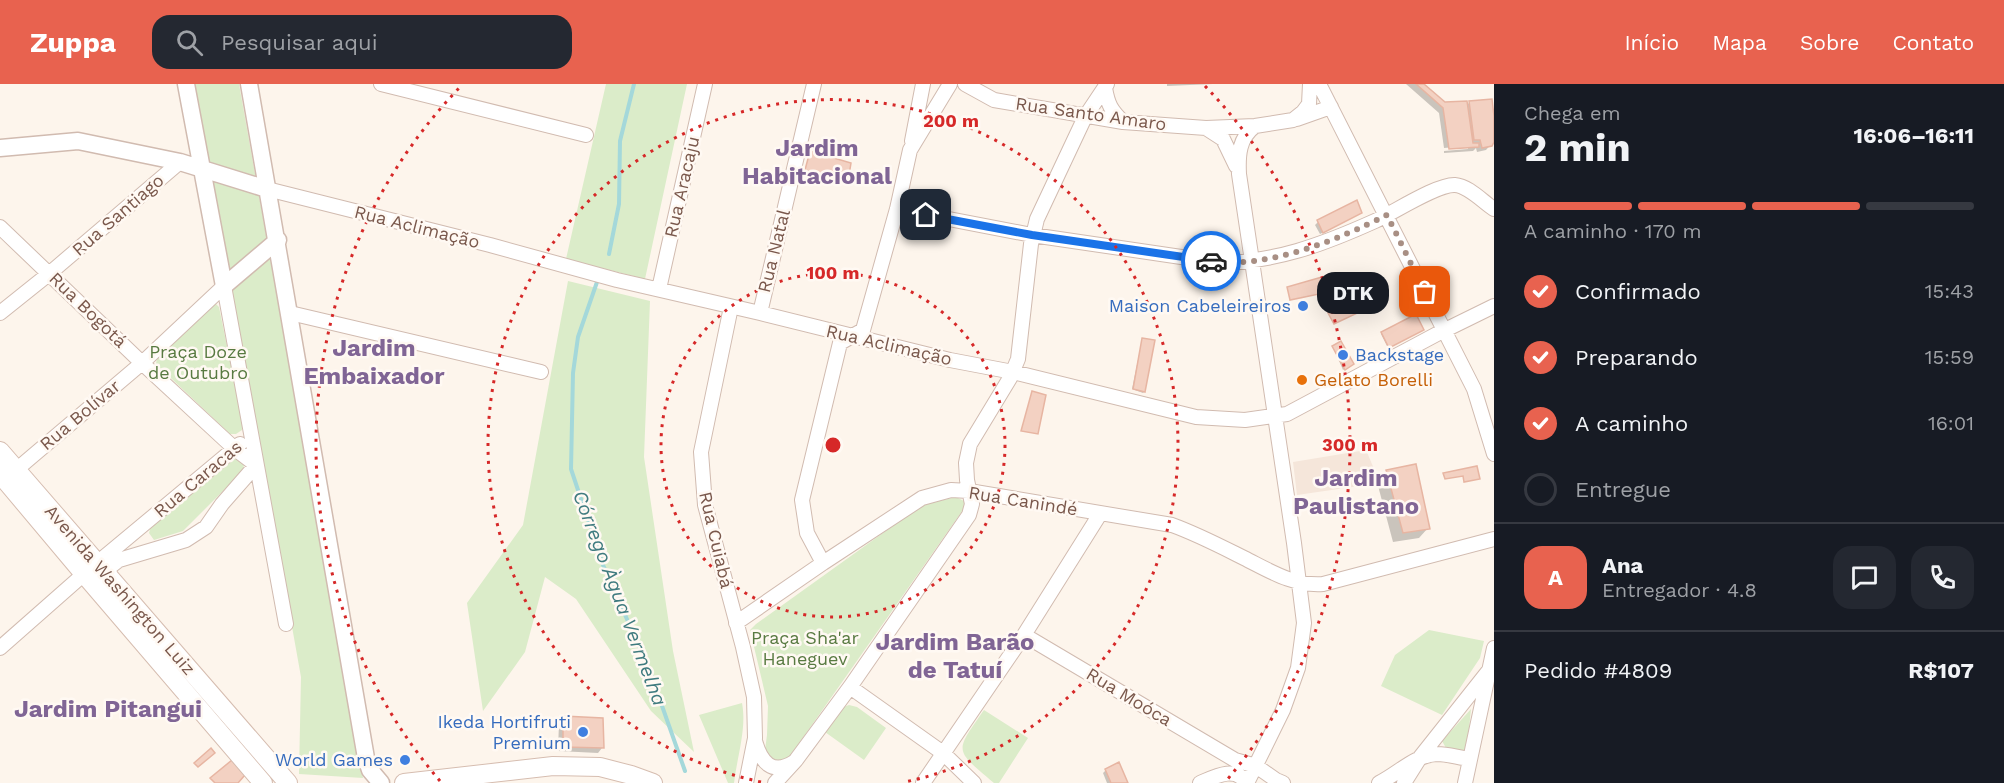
<!DOCTYPE html>
<html lang="pt">
<head>
<meta charset="utf-8">
<style>
  body { margin:0; font-family:"Work Sans",sans-serif; background:#242831; color:#f1f3f6; height:100vh; display:flex; flex-direction:column; font-size:22px; white-space:nowrap }
  * { box-sizing:border-box; margin:0 }
  p { font-size:20px; color:#9ea1a6 }
  .icon { flex:none; width:33px; height:33px; fill:none; stroke:currentColor; stroke-width:2; stroke-linecap:round; stroke-linejoin:round }
  .map { position:relative; flex:1; overflow:hidden }
  .details { display:flex; flex-direction:column; background:#171b24; width:510px }
  .details>* { flex:none }
  .pin { position:absolute; display:grid; place-items:center; width:51px; height:51px; color:#fff; margin:-26px; border-radius:12px; box-shadow:0 3px 9px #0006 }
  .courier { position:absolute; display:grid; place-items:center; width:60px; height:60px; margin:-30px; border:4px solid #1a73e8; border-radius:50%; background:#fff; color:#222; box-shadow:0 2px 8px #0007 }
  .bubble { position:absolute; height:42px; border-radius:18px; background:#171b24; box-shadow:0 6px 24px #0002; font-size:20px; font-weight:700; line-height:42px; text-align:center }
  .headline em { font-style:normal; font-weight:700 }
  .headline div { display:flex; flex-direction:column-reverse }
  .headline { display:flex; align-items:center; justify-content:space-between; height:102px; padding:0 30px }
  h1 { font-size:39px; font-weight:700; line-height:45px }
  .bar { display:grid; grid-template-columns:repeat(4,1fr); gap:9px 6px; align-content:center; height:72px; padding:0 30px }
  .bar i { height:8px; border-radius:4px; background:#363941 }
  .bar .current { background:#e8624f }
  .bar p { grid-column:span 4 }
  .line { display:flex; align-items:center; gap:15px; padding:0 30px; border-top:2px solid #363941 }
  .line div { flex:1 }
  .round { display:grid; place-items:center; flex:none; width:63px; height:63px; border-radius:18px; background:#242831 }
  ol { padding:0 30px; list-style:none }
  li { display:flex; align-items:center; gap:18px; height:66px }
  li p { margin-inline-start:auto }
  li .icon { padding:6px; border-radius:50%; background:#e8624f; color:#fff; stroke-width:4 }
  li:last-child { color:#9ea1a6 }
  li i { width:33px; height:33px; border:3px solid #363941; border-radius:50% }
  header { display:flex; align-items:center; gap:36px; box-sizing:border-box; height:84px; padding:0 30px; background:#e8624f; color:#fff }
  header strong { font-size:28px }
  nav { display:flex; gap:33px; margin-inline-start:auto; font-size:21px }
  .search { width:420px; height:54px; background:#242831; display:flex; align-items:center; gap:15px; box-sizing:border-box; padding:0 21px; border-radius:18px; color:#9ea1a6; font-size:22px }
  main { display:flex; flex:1; min-height:0 }
  .map>svg:first-child { display:block }
</style>
</head>
<body>
<header>
<strong>Zuppa</strong>
<div class="search"><svg class="icon" aria-label="search" viewBox="0 0 24 24"><circle cx="10" cy="10" r="6"/><path d="M15 15l6 6"/></svg>Pesquisar aqui</div>
<nav><a>Início</a><a>Mapa</a><a>Sobre</a><a>Contato</a></nav>
</header>
<main>
<div class="map">
<svg width="1494" height="699" viewBox="0 0 1494 699">
  <rect width="100%" height="100%" fill="#fdf5ec"/>
  <path fill="#f5e6da" d="M1366 366 1380 399 1297 411 1293 378Z"/>
  <path fill="#dbecc9" d="M195 0H239L363 694 299 690 301 593Z
    M606 0H687L645 195 566 175Z
    M568 197 650 217 644 373 673 567 694 668 651 627 576 515 545 493 525 568 483 627 467 519 523 441Z
    M216 220 219 223 242 335V346L236 350H230L156 280 157 274 214 221Z
    M232 374H237L244 380 243 387 183 447 154 456 149 449 152 438Z
    M956 413 964 417 965 423 788 675C776 677 772 678 765 666L767 651 768 622 750 546 756 540 922 421Z
    M1429 546 1484 557 1480 574 1442 631 1381 602 1395 571Z
    M742 619C747 644 737 673 734 699H728L699 631Z
    M849 621 857 623 886 644 864 676 825 648 841 624Z
    M1471 625 1467 665 1461 669 1446 664 1442 657Z
    M984 626 1028 654 999 699H994C954 665 954 669 984 626Z"/>
  <path fill="#0003" d="M1167 0H1213L1167 2Z
    M1406 0H1422L1445 20 1466 22 1470 18 1494 44V57L1486 66 1477 68 1476 64 1473 67 1444 69V67L1468 65V62L1444 64 1439 29Z
    M810 69 846 96 805 87Z
    M1361 129 1320 150 1315 141 1318 138Z
    M1421 247 1388 264 1381 250 1382 249Z
    M1142 256 1144 308 1143 309 1132 305Z
    M1333 263 1352 280 1343 286Z
    M1387 388 1428 444 1419 454 1393 458 1377 398Z
    M564 633 602 664 598 669 558 667 559 638Z
    M1106 686 1126 699H1107L1103 689Z"/>
  <g fill="none" stroke-linecap="round" stroke-linejoin="round">
    <path stroke="#a4d8da" stroke-width="4" d="M609 170 619 120 620 57 634 0
      M597 198 578 253 573 289 571 385 603 481 649 585 685 687"/>
  </g>
  <path fill="#f3d1c2" stroke="#e7b5a2" stroke-width="1.5" d="M1416 0H1424L1445 18 1467 17 1473 59H1479V63L1449 65 1443 24Z
    M1492 15 1494 32V58L1492 62 1482 64 1480 56H1474L1469 17Z
    M810 67 851 79 848 97 805 86Z
    M1357 116 1362 129 1323 149 1317 136Z
    M1322 193 1324 209 1290 216 1287 203Z
    M1362 216 1366 225 1334 240 1328 229 1347 228Z
    M1416 230 1424 246 1389 264 1381 248Z
    M1142 254 1155 256 1145 308 1133 305Z
    M1341 257 1354 280 1345 286 1332 262Z
    M1032 307 1046 311 1038 350 1021 347Z
    M1416 380 1430 445 1403 449 1386 386Z
    M1477 382 1480 395 1464 398 1463 392 1445 395 1443 389Z
    M563 632 603 634 604 664 563 663Z
    M211 664 215 669 198 683 194 679Z
    M232 676 245 691 238 699H215L210 694Z
    M1119 678 1128 699H1111L1105 685Z"/>
  <g fill="none" stroke-linecap="round" stroke-linejoin="round">
    <g stroke="#d1bbb0" stroke-width="16">
      <path id="minor" d="M381 0 586 51
        M965 0 994 16 1123 38 1206 44 1255 42 1293 36 1303 28 1309 20 1310 0
        M1319 0 1474 305 1494 370
        M1105 4C1108 21 1111 26 1123 38
        M1297 35 1331 23
        M1206 44 1223 55 1236 82
        M912 57 923 0
        M267 105 490 161 617 196 760 229 950 276 1013 288 1196 333 1245 336 1287 330 1437 250 1494 222
        M897 125 1032 151 1215 178C1272 180 1324 160 1375 137 1393 129 1437 100 1455 101 1469 102 1483 118 1494 125
        M0 143 142 279 235 365 256 381
        M224 202 286 540
        M659 205 705 0
        M731 223 701 368 705 421 743 563 754 613 755 654 746 699
        M0 229 50 189 180 78
        M290 229 541 288
        M760 229 814 0
        M16 386 142 279 224 202
        M823 479 807 449 802 416 840 259 863 246 897 125 910 66 950 0
        M109 493 110 483 119 476 186 456 206 443 222 420 256 381
        M736 539 823 479 922 414 951 406 969 407 1172 441C1197 450 1220 462 1244 474 1270 487 1293 502 1323 500L1494 455
        M1024 551 1235 676 1256 682 1276 696 1283 699
        M0 564 84 490 240 360
        M850 603 943 669 974 699
        M755 657C761 678 772 692 794 678
        M775 699 796 676 850 603 969 431 972 420 967 396 966 379 970 360 1010 294 1018 275 1031 160 1037 135 1085 33 1107 0
        M923 699 1024 551 1100 430
        M1200 699C1214 693 1236 681 1246 699
        M1247 699 1283 626 1298 584 1304 539 1294 459 1239 90C1238 71 1239 54 1255 42
        M1379 699C1399 689 1415 671 1437 670 1449 670 1459 674 1470 675
        M1404 699 1421 672 1490 585
        M1465 699 1494 564"/>
    </g>
    <g stroke="#d1bbb0" stroke-width="19">
      <path id="tertiary" d="M186 0 224 202 278 156
        M249 0 366 674 370 686 381 699
        M0 64 78 57 180 78 267 105"/>
    </g>
    <g stroke="#d6bdb0" stroke-width="20">
      <path id="secondary" d="M0 367 288 699
        M0 390 84 490 263 699
        M404 699 553 682 600 683 631 691 653 699"/>
    </g>
    <use href="#minor" stroke="#fff" stroke-width="14"/>
    <use href="#tertiary" stroke="#fff" stroke-width="16"/>
    <use href="#secondary" stroke="#fff" stroke-width="18"/>
  </g>
  <g fill="none" stroke-linecap="round" stroke-linejoin="round">
    <path stroke="#a88f84" stroke-width="6" stroke-dasharray="0 10.8" d="M1211 177C1268 185 1337 156 1387 131L1425 208"/>
    <path stroke="#1a73e8" stroke-width="8" d="M926 131 1032 151 1211 177"/>
  </g>
  <g fill="none" stroke="#d62828" stroke-width="3" stroke-dasharray="3 6">
    <circle cx="833" cy="361" r="172"/>
    <path d="M761 698A345 345 0 1 1 905 698"/>
    <path d="M440 697A517 517 0 0 1 461 2M1205 2A517 517 0 0 1 1226 697"/>
  </g>
  <g fill="#3f7fe0" stroke="#fff9f3" stroke-width="2">
    <circle cx="1303" cy="222" r="6"/>
    <circle cx="1343" cy="271" r="6"/>
    <circle cx="583" cy="648" r="6"/>
    <circle cx="405" cy="676" r="6"/>
  </g>
  <circle fill="#e8710a" stroke="#fff9f3" stroke-width="2" cx="1302" cy="296" r="6"/>
  <g text-anchor="middle" stroke-width="5" stroke-linejoin="round" paint-order="stroke">
    <g font-size="18" fill="#7a584c" stroke="#fff9f3">
      <text transform="translate(1091 30) rotate(8)" y="6">Rua Santo Amaro</text>
      <text transform="translate(682 103) rotate(-77)" y="6">Rua Aracaju</text>
      <text transform="translate(118 131) rotate(-41)" y="6">Rua Santiago</text>
      <text transform="translate(417 143) rotate(14)" y="6">Rua Aclimação</text>
      <text transform="translate(774 167) rotate(-76)" y="6">Rua Natal</text>
      <text transform="translate(88 226) rotate(44)" y="6">Rua Bogotá</text>
      <text transform="translate(889 261) rotate(13)" y="6">Rua Aclimação</text>
      <text transform="translate(80 331) rotate(-40)" y="6">Rua Bolívar</text>
      <text transform="translate(198 395) rotate(-40)" y="6">Rua Caracas</text>
      <text transform="translate(1023 417) rotate(9)" y="6">Rua Canindé</text>
      <text transform="translate(716 456) rotate(77)" y="6">Rua Cuiabá</text>
      <text transform="translate(120 506) rotate(49)" y="6">Avenida Washington Luiz</text>
      <text transform="translate(1129 613) rotate(31)" y="6">Rua Moóca</text>
    </g>
    <g font-size="18" fill="#366cbe" stroke="#fff9f3" text-anchor="end">
      <text x="1291" y="228">Maison Cabeleireiros</text>
      <text x="1355" y="277" text-anchor="start">Backstage</text>
      <text x="571" y="644">Ikeda Hortifruti<tspan x="571" dy="21">Premium</tspan></text>
      <text x="393" y="682">World Games</text>
    </g>
    <g font-size="18" fill="#587a41" stroke="#fff9f3">
      <text x="198" y="274">Praça Doze<tspan x="198" dy="21">de Outubro</tspan></text>
      <text x="805" y="560">Praça Sha'ar<tspan x="805" dy="21">Haneguev</tspan></text>
    </g>
    <g font-size="18" fill="#c56008" stroke="#fff9f3" text-anchor="start">
      <text x="1314" y="302">Gelato Borelli</text>
    </g>
    <g font-size="20" font-style="italic" fill="#3f7b7f" stroke="#fff9f3">
      <text transform="translate(620 514) rotate(69)" y="7">Córrego Àgua Vermelha</text>
    </g>
    <g font-size="24" font-weight="bold" fill="#806595" stroke="#fff9f3">
      <text x="817" y="72">Jardim<tspan x="817" dy="28">Habitacional</tspan></text>
      <text x="374" y="272">Jardim<tspan x="374" dy="28">Embaixador</tspan></text>
      <text x="1356" y="402">Jardim<tspan x="1356" dy="28">Paulistano</tspan></text>
      <text x="955" y="566">Jardim Barão<tspan x="955" dy="28">de Tatuí</tspan></text>
      <text x="108" y="633">Jardim Pitangui</text>
    </g>
  </g>
  <circle cx="833" cy="361" r="9" fill="#d62828" stroke="#fff9f3" stroke-width="3"/>
  <g font-size="18" text-anchor="middle" font-weight="bold" fill="#d62828" stroke="#fff9f3" stroke-width="5" stroke-linejoin="round" paint-order="stroke">
    <text x="951" y="43">200 m</text>
    <text x="833" y="195">100 m</text>
    <text x="1350" y="367">300 m</text>
  </g>
</svg>
<div class="pin" style="left:1425px;top:208px;background:#ea580c"><svg class="icon" aria-label="bag" viewBox="0 0 24 24"><path d="M5 8h14l-1 12H6zM9 8a3 3 0 0 1 6 0"/></svg></div>
<div class="pin" style="left:926px;top:131px;background:#1f2937"><svg class="icon" aria-label="home" viewBox="0 0 24 24"><path d="M3 11l9-7 9 7M6 9v11h12V9"/></svg></div>
<div class="courier" style="left:1211px;top:177px"><svg class="icon" aria-label="car" viewBox="0 0 24 24"><path d="M5 17H2v-5l4-1 3-4h7l3 4 3 1v5h-3M9 17h6M6 11h13"/><circle cx="7" cy="17" r="2"/><circle cx="17" cy="17" r="2"/></svg></div>
<div class="bubble" style="left:1317px;top:188px;width:72px">DTK</div>
</div>
<section class="details">
<div class="headline"><div><h1>2 min</h1><p>Chega em</p></div><em>16:06–16:11</em></div>
<div class="bar"><i class="current"></i><i class="current"></i><i class="current"></i><i></i><p>A caminho · 170 m</p></div>
<ol>
<li><svg class="icon" aria-label="check" viewBox="0 0 24 24"><path d="M5 12l5 5 9-10"/></svg>Confirmado<p>15:43</p></li>
<li><svg class="icon" aria-label="check" viewBox="0 0 24 24"><path d="M5 12l5 5 9-10"/></svg>Preparando<p>15:59</p></li>
<li><svg class="icon" aria-label="check" viewBox="0 0 24 24"><path d="M5 12l5 5 9-10"/></svg>A caminho<p>16:01</p></li>
<li><i></i>Entregue</li>
</ol>
<div class="line" style="height:108px"><b class="round" style="background:#e8624f;color:#fff">A</b><div><b>Ana</b><p>Entregador · 4.8</p></div><a class="round"><svg class="icon" aria-label="chat" viewBox="0 0 24 24"><path d="M4 5h16v11H9l-5 4z"/></svg></a><a class="round"><svg class="icon" aria-label="phone" viewBox="0 0 24 24"><path d="M5 4h4l2 5-3 2q2 4 5 5l2-3 5 2v4C11 20 4 13 5 4z"/></svg></a></div>
<div class="line" style="height:78px"><div>Pedido #4809</div><b>R$107</b></div>
</section>
</main>
</body>
</html>
